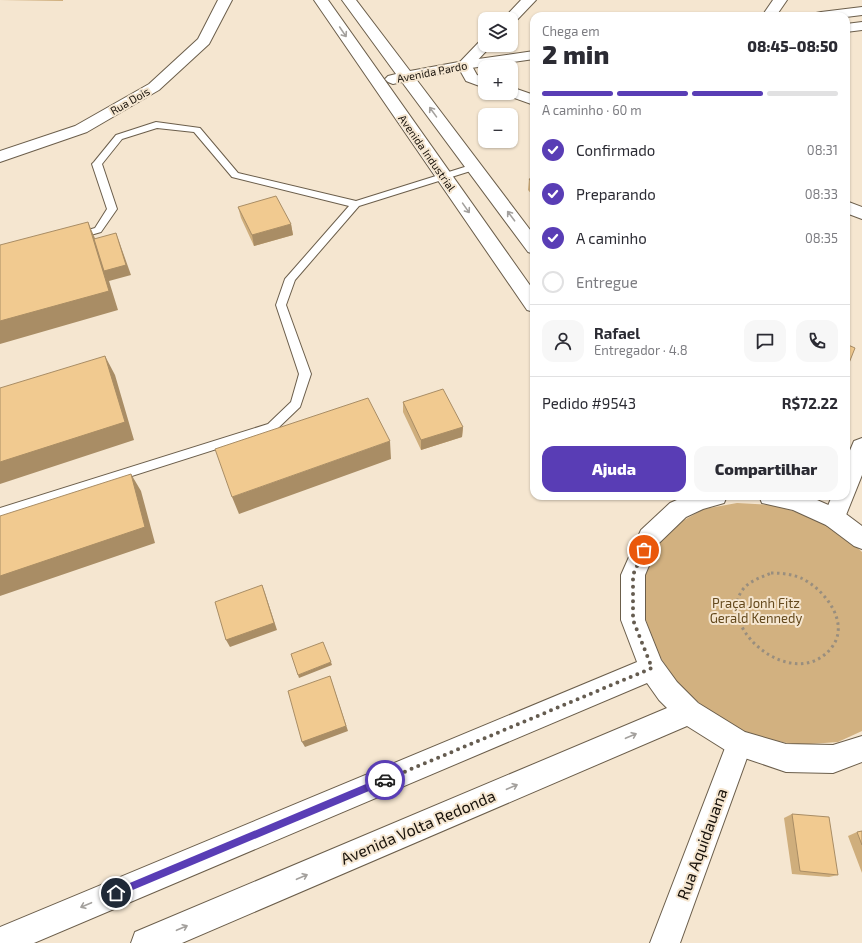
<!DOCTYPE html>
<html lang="pt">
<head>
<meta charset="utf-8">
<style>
  body { margin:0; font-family:"Exo 2",sans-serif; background:#f7f7f7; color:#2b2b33; height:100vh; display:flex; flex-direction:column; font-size:15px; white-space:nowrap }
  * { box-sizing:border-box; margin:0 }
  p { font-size:13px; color:#7c7c81 }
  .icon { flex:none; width:22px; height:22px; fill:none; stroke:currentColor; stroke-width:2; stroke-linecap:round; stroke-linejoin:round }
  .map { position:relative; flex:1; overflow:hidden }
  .sheet { position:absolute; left:530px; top:12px; width:320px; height:488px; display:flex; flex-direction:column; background:#fff; border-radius:12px; box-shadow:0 1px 3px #0004 }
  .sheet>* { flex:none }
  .buttons { position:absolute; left:478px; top:12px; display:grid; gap:8px }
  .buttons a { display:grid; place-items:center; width:40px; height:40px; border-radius:8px; background:#fff; box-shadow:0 1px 3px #0004; font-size:20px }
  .pin { position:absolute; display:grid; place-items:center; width:34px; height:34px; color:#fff; margin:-17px; border:2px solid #fff; border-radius:50%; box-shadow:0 1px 4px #0007 }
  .courier { position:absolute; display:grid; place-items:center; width:40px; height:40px; margin:-20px; border:3px solid #593db5; border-radius:50%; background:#fff; color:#222; box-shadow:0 1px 5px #0007 }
  .head em { font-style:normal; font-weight:800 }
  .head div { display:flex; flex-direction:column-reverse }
  .head { display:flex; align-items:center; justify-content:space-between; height:68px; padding:0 12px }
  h1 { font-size:26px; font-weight:800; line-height:30px }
  .bar { display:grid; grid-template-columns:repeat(4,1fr); gap:6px 4px; align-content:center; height:48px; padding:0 12px }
  .bar i { height:5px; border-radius:3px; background:#e1e1e2 }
  .bar .selected { background:#593db5 }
  .bar p { grid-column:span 4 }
  .line { display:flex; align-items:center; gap:10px; padding:0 12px; border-top:1px solid #e1e1e2 }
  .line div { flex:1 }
  .round { display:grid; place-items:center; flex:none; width:42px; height:42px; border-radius:12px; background:#f7f7f7 }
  ol { padding:0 12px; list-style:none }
  li { display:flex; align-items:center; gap:12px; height:44px }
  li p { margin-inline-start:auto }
  li .icon { padding:4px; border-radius:50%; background:#593db5; color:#fff; stroke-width:4 }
  li:last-child { color:#7c7c81 }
  li i { width:22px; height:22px; border:2px solid #e1e1e2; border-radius:50% }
  .primary-button { display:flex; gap:8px; margin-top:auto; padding:8px 12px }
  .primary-button a { flex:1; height:46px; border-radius:12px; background:#593db5; color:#fff; font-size:16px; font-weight:800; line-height:46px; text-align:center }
  .primary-button a+a { background:#f7f7f7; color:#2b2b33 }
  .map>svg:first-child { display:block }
</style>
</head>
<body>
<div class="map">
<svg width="862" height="943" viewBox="0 0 862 943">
  <rect width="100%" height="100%" fill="#f5e6d0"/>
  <path fill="#d2b180" d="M737 503 773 505 809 516 844 535 862 552V731L838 742 797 745 753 736 713 715 679 685 656 651 644 614V579L655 549 675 525 704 509Z"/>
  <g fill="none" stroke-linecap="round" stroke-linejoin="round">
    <g stroke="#6b5e4b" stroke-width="2">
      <path id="lane" d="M156 122 200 128 238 173 356 201 471 165H477L479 167 477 169 359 206 295 280 286 305 311 374 300 407 276 430 0 518V508L268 424 291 402 299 374 276 305 285 279 349 206 232 177 194 132 157 128 122 139 102 164 117 209 101 232 77 239 74 238 72 236 74 234 95 228 107 209 92 164 94 162 116 135Z"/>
    </g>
    <g stroke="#6b5e4b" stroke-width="2">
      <path id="street" d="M218 0H232L209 44 159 90 87 132 0 162V151L75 126 149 84 198 39Z
        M521 0H536L515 22 511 23V19H503Z
        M773 0H787L776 16H762Z
        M485 40V45H492L472 66 477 75 485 78V88L466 81 457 65 480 41Z
        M511 87 534 95V105L506 95 504 93H511Z
        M846 201 862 207V219L846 213Z
        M862 438V475L842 525 834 528 826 525 823 518 832 496H846V460L854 441Z
        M739 731 748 735 752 744 680 943H650L730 735Z"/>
    </g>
    <g stroke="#6b5e4b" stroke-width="2">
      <path id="secondary" d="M314 0H328L534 291V312L527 310Z
        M342 0H356L410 71 464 61 534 51V59L464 69 416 79 534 235V254L528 252 402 82 393 84 388 82 385 79 388 76 396 74Z
        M862 7V15L846 17 814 16 816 13 821 12Z
        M862 22V30L846 32V24Z
        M686 496H727L724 503 703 509 686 517 658 544 645 575V620L661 660 677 682 698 703 745 732 786 744 833 745 862 736V762L833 773 786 772 730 753 687 726 182 943H131L135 932 667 708 659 700 647 683 34 943H0V927L637 662 621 620V575L641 530 670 503Z
        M759 496H808L842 511 862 526V549L854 546 826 525 793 510 762 503Z"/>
    </g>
    <path stroke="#998e7e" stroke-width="3" stroke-dasharray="2.5 3.5" stroke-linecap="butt" d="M771 573C781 573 791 574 801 578 823 588 851 622 832 647 796 694 718 631 741 592 748 581 760 578 771 573Z"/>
    <use href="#lane" fill="#fff" fill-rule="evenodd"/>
    <use href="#street" fill="#fff" fill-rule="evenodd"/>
    <use href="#secondary" fill="#fff" fill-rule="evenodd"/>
  </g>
  <path fill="#cfae7c" d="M0 0H63V1Z
    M534 178V197L528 190 529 179Z
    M238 207 291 224 293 235 254 246 241 218Z
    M846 344 849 363 846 368Z
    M403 402 463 427 462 437 421 450 403 412Z
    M792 814 838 875 829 877 792 874 784 818Z
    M862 831V873L848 836 857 832Z"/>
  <path fill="#a98d65" d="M88 222 97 243 116 233 120 244 131 275 109 281 118 310 0 344V321Z
    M291 224 293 235 254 246 252 235Z
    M105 356 115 375 134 440 0 484V462Z
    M463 427 462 437 421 450V440Z
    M390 441 391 459 239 514 232 497Z
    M131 474 141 491 155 543 0 596V576Z
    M262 585 265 593 277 630 230 647 226 640Z
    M331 662 332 665 299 678 298 675Z
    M330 676 348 731 305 747 302 742Z"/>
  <path fill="#f1ca90" stroke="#a98d65" d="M534 178V185L529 179Z
    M276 196 291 224 252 235 238 207Z
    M88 222 109 291 0 321V245Z
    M116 233 126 265 104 271 94 239Z
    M846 344 855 348 849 363 846 362Z
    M105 356 125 422 0 462V388Z
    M443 389 463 427 421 440 403 402Z
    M368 398 390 441 232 497 215 449Z
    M131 474 145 527 0 576V516Z
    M262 585 274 623 226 640 215 602Z
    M323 642 331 662 298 675 291 654Z
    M330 676 346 726 302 742 288 691Z
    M792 814 829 817 838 875 800 871Z
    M862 831V845L857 832Z"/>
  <defs><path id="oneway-shaft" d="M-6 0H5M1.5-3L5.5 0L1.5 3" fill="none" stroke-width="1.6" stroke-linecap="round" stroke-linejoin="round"/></defs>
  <g stroke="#a3a09d">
    <use href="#oneway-shaft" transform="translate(343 32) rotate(56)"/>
    <use href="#oneway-shaft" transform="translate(433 112) rotate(-126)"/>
    <use href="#oneway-shaft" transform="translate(466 208) rotate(55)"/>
    <use href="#oneway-shaft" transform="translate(511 216) rotate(-127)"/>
    <use href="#oneway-shaft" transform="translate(631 736) rotate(-23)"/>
    <use href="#oneway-shaft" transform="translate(512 787) rotate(-23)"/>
    <use href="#oneway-shaft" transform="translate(302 877) rotate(-23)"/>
    <use href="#oneway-shaft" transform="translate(86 905) rotate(157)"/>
    <use href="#oneway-shaft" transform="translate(182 928) rotate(-23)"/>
  </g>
  <path fill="#593db5" d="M385 776 389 780 388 783 116 897 113 896 111 893 113 890Z"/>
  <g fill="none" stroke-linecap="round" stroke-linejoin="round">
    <path stroke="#655c50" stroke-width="4" stroke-dasharray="0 7.2" d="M385 780 652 668 633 620V575L644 550"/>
  </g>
  <g text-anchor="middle" stroke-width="4" stroke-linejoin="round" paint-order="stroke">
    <g font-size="11" fill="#18120b" stroke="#f5e6d0">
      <text transform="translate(432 72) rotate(-11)" y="4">Avenida Pardo</text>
      <text transform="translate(130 101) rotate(-30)" y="4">Rua Dois</text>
      <text transform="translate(427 153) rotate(55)" y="4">Avenida Industrial</text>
    </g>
    <g font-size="13" fill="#64491d" stroke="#f5e6d0">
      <text x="756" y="608">Praça Jonh Fitz<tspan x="756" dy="15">Gerald Kennedy</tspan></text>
    </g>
    <g font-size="16" fill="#18120b" stroke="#f5e6d0">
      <text transform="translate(418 827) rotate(-23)" y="6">Avenida Volta Redonda</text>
      <text transform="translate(702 844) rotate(-70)" y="6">Rua Aquidauana</text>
    </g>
  </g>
</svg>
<div class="buttons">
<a><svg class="icon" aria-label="layers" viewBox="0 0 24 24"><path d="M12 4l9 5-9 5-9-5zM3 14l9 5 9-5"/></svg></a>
<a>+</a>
<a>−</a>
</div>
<div class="pin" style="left:644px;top:550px;background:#ea580c"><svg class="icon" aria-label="bag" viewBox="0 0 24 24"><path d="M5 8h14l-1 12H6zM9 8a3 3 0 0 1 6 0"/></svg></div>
<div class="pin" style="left:116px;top:893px;background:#1f2937"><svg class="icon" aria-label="home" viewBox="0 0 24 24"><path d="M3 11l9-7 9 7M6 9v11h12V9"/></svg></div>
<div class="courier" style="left:385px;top:780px"><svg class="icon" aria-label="car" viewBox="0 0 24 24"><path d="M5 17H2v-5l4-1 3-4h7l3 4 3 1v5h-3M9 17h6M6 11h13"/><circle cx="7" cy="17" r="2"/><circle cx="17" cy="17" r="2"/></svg></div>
<section class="sheet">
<div class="head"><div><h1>2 min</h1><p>Chega em</p></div><em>08:45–08:50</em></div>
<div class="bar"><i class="selected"></i><i class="selected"></i><i class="selected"></i><i></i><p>A caminho · 60 m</p></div>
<ol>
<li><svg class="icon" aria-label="check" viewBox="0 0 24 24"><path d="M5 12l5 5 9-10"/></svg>Confirmado<p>08:31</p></li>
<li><svg class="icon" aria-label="check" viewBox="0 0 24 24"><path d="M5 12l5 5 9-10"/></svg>Preparando<p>08:33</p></li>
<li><svg class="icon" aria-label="check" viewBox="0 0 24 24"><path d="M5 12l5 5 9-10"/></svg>A caminho<p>08:35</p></li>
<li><i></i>Entregue</li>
</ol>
<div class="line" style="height:72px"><a class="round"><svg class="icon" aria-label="person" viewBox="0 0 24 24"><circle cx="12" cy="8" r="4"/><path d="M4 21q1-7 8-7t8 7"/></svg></a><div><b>Rafael</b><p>Entregador · 4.8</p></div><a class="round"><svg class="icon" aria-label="chat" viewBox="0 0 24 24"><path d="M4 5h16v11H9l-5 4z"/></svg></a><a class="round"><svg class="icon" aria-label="phone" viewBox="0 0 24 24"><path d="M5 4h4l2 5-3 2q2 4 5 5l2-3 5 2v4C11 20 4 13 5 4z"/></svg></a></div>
<div class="line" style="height:52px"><div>Pedido #9543</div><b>R$72.22</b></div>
<div class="primary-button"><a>Ajuda</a><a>Compartilhar</a></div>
</section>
</div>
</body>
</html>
